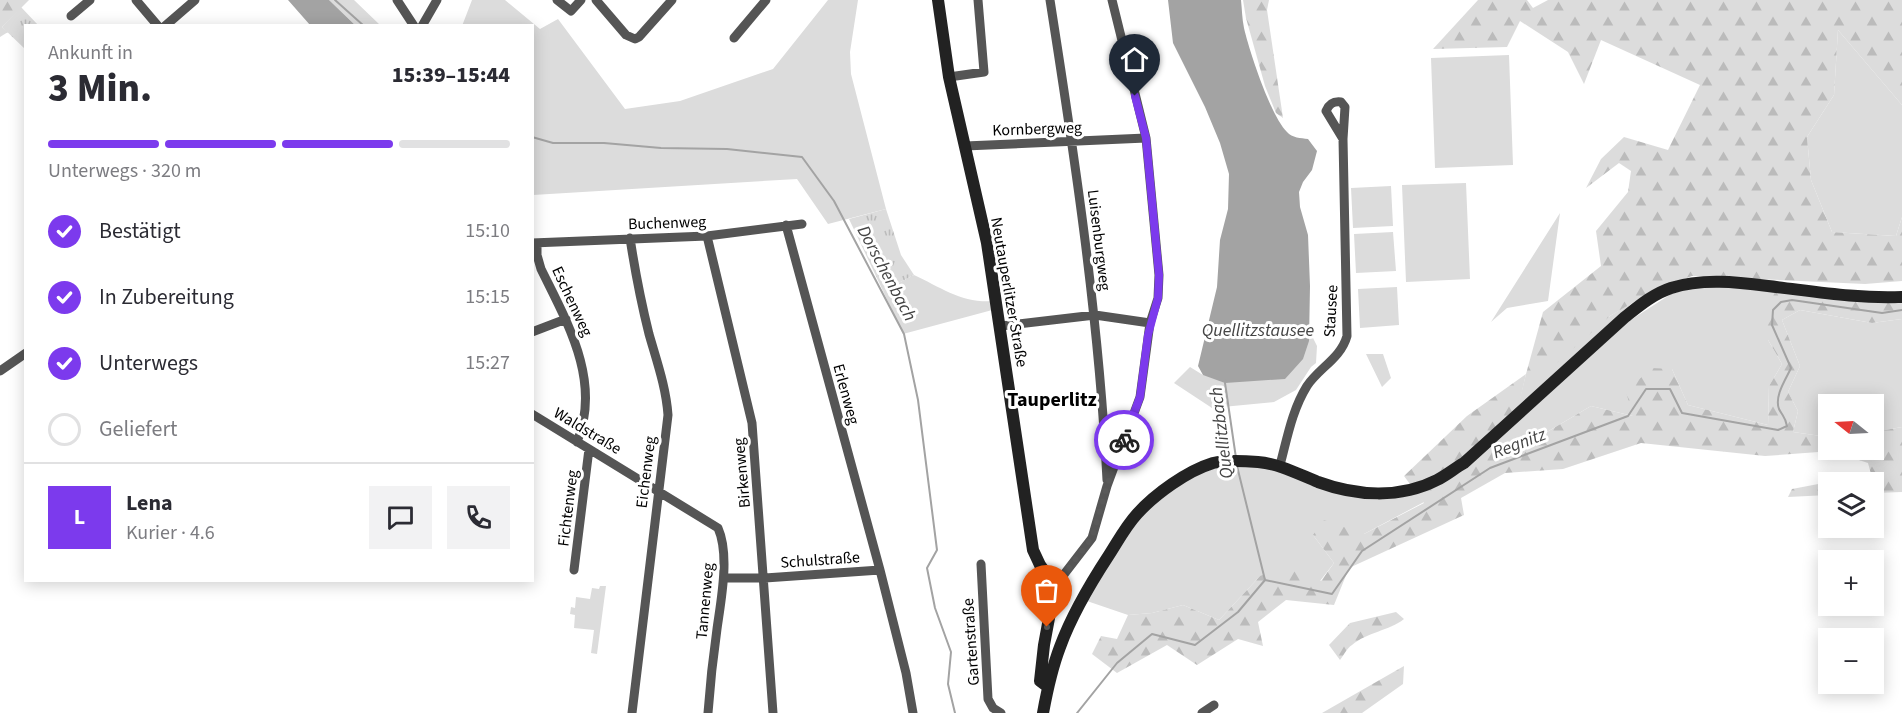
<!DOCTYPE html>
<html lang="de">
<head>
<meta charset="utf-8">
<style>
  body { margin:0; font-family:"Source Sans 3",sans-serif; background:#f2f2f3; color:#2b2b33; height:100vh; display:flex; flex-direction:column; font-size:22px; white-space:nowrap }
  * { box-sizing:border-box; margin:0 }
  p { font-size:20px; color:#7c7c81 }
  .icon { flex:none; width:33px; height:33px; fill:none; stroke:currentColor; stroke-width:2; stroke-linecap:round; stroke-linejoin:round }
  .map { position:relative; flex:1; overflow:hidden }
  .details { position:absolute; left:24px; top:24px; width:510px; height:558px; display:flex; flex-direction:column; background:#fff; border-radius:0px; box-shadow:0 3px 15px #0003 }
  .details>* { flex:none }
  .needle { width:39px; rotate:288deg }
  .controls { position:absolute; left:1818px; top:394px; display:grid; gap:12px }
  .controls a { display:grid; place-items:center; width:66px; height:66px; border-radius:0px; background:#fff; box-shadow:0 3px 15px #0003; font-size:30px }
  .pin { position:absolute; display:grid; place-items:center; width:51px; height:51px; color:#fff; margin:-62px -26px; border-radius:50% 50% 50% 0; rotate:-45deg; box-shadow:0 0 6px #0007 }
  .pin .icon { rotate:45deg }
  .courier { position:absolute; display:grid; place-items:center; width:60px; height:60px; margin:-30px; border:4px solid #7c3aed; border-radius:50%; background:#fff; color:#222; box-shadow:0 2px 8px #0007 }
  .summary em { font-style:normal; font-weight:800 }
  .summary div { display:flex; flex-direction:column-reverse }
  .summary { display:flex; align-items:center; justify-content:space-between; height:102px; padding:0 24px }
  h1 { font-size:39px; font-weight:800; line-height:45px }
  .bar { display:grid; grid-template-columns:repeat(4,1fr); gap:9px 6px; align-content:center; height:72px; padding:0 24px }
  .bar i { height:8px; border-radius:4px; background:#e1e1e2 }
  .bar .on { background:#7c3aed }
  .bar p { grid-column:span 4 }
  .line { display:flex; align-items:center; gap:15px; padding:0 24px; border-top:2px solid #e1e1e2 }
  .line div { flex:1 }
  .round { display:grid; place-items:center; flex:none; width:63px; height:63px; border-radius:0px; background:#f2f2f3 }
  ol { padding:0 24px; list-style:none }
  li { display:flex; align-items:center; gap:18px; height:66px }
  li p { margin-inline-start:auto }
  li .icon { padding:6px; border-radius:50%; background:#7c3aed; color:#fff; stroke-width:4 }
  li:last-child { color:#7c7c81 }
  li i { width:33px; height:33px; border:3px solid #e1e1e2; border-radius:50% }
  .map>svg:first-child { display:block }
</style>
</head>
<body>
<div class="map">
<svg width="1902" height="713" viewBox="0 0 1902 713">
  <defs>
    <pattern id="forest-firs" width="22" height="20" patternUnits="userSpaceOnUse" patternTransform="scale(1.5)"><rect width="22" height="20" fill="#dcdcdc"/><path d="M5 1l3.5 6h-7zM16 11l3.5 6h-7z" fill="#bbb"/></pattern>
    <pattern id="park-tufts" width="24" height="20" patternUnits="userSpaceOnUse" patternTransform="scale(1.5)"><rect width="24" height="20" fill="#dcdcdc"/><path d="M3 7l-1-3M5 7V3M7 7l1-3M15 17l-1-3M17 17v-4M19 17l1-3" fill="none" stroke="#bbb"/></pattern>
  </defs>
  <rect width="100%" height="100%" fill="#fff"/>
  <path fill="#dcdcdc" d="M329 0H354L380 25H355Z
    M472 0H505L540 29 558 19 625 109 680 101 773 69 828 0H858L850 52 851 74 886 209 828 224 797 179 533 195 532 26H462Z
    M1838 30 1902 105V217L1896 236 1832 232 1811 180 1807 137 1834 95Z
    M1509 55 1513 165 1435 168 1431 58Z
    M1466 183 1470 279 1406 282 1402 185Z
    M1391 186 1393 226 1353 228 1351 188Z
    M1560 213 1548 301 1507 308 1491 322Z
    M1393 232 1396 271 1356 273 1354 234Z
    M914 275C942 288 963 304 995 301L996 309 903 334 883 291Z
    M1717 286 1775 292 1768 340 1782 364 1769 386 1768 425 1688 405 1672 369 1633 416 1591 406 1535 439 1485 449 1623 325 1671 294 1692 288Z
    M1397 287 1399 325 1360 328 1358 289Z
    M1633 302 1517 410 1526 374 1610 316Z
    M1800 310 1872 323 1902 319V427L1874 432V405H1828V437L1793 432 1798 411 1788 392 1800 366 1782 320Z
    M1309 330 1317 346 1316 363 1311 367 1296 390 1274 402 1212 408 1174 383 1190 367 1203 375 1309 341Z
    M1366 354H1383L1391 378 1382 387Z
    M1247 459 1367 492 1412 487 1424 502 1364 534 1313 535 1334 563 1320 581 1260 576 1219 620 1183 605 1152 613 1128 615 1084 600 1122 532 1188 473Z
    M600 586H606L597 654 591 653 594 630 574 628 575 615 570 614 571 607 575 608 576 597 590 599 592 588 599 589Z"/>
  <path fill="url(#forest-firs)" d="M0 0H29L2 27 8 32 0 37Z
    M1243 0H1269L1267 10 1283 118 1276 113 1265 86 1246 18Z
    M1478 0H1527L1533 8 1548 0H1902V105L1838 30 1834 95 1807 137 1811 180 1832 232 1896 236 1902 217V281L1865 284 1692 276 1656 289 1610 316 1549 370 1526 374 1515 422 1487 448 1535 439 1591 406 1633 416 1626 392 1651 368 1672 369 1688 405 1768 425 1769 386 1782 364 1768 340 1763 318 1775 292 1898 304 1902 303V319L1872 323 1800 310 1782 320 1800 366 1788 392 1798 411 1793 432 1828 437V450H1874V432L1902 427V492L1874 493V483H1828V495L1788 497 1792 489 1871 474 1868 463 1832 451 1765 456 1641 443 1563 469 1505 473 1461 498 1464 515 1349 568 1334 605 1286 600 1258 622 1263 646 1238 639 1197 665 1167 645 1117 673 1092 654 1101 636 1117 639 1128 615 1152 613 1183 605 1219 620 1260 576 1296 563 1321 581 1334 563 1313 535 1324 520 1364 534 1424 503 1404 476 1467 416 1526 374 1543 312 1601 266 1596 231 1628 192 1631 171 1619 163 1586 188 1601 159 1624 137 1668 150 1700 85 1601 40 1584 84 1568 52 1520 21 1507 47 1433 49Z
    M1396 612 1404 619C1389 631 1367 632 1352 645 1347 648 1344 655 1340 660L1329 645 1350 623Z
    M1404 666 1403 684 1362 713H1322Z"/>
  <path fill="url(#park-tufts)" d="M21 7 38 25 26 26 25 49 2 27Z
    M886 209 901 255 914 275 883 291 849 219Z"/>
  <path fill="#a3a3a3" d="M288 0H329L355 25H310Z
    M1168 0H1241C1242 9 1242 19 1244 28 1249 50 1271 117 1287 132 1292 138 1301 138 1308 139L1317 151 1312 170 1303 182 1299 192 1300 207 1308 235 1310 286 1309 341 1303 359 1285 379 1225 383 1203 375 1198 366 1217 287 1220 240 1228 209 1229 174 1220 143 1205 107 1173 43Z"/>
  <g fill="none" stroke-linecap="round" stroke-linejoin="round">
    <path stroke="#a3a3a3" stroke-width="2" d="M335 0 364 26
      M532 137 553 143H604L661 148 727 149 802 157 834 201 904 334 918 400 937 550 927 568 935 608 951 652 948 684 955 713
      M1226 380 1225 383 1236 458
      M1237 466 1265 580
      M1077 713 1117 663 1152 634 1195 645 1238 612 1265 580 1332 594 1362 551 1490 468 1628 416 1646 389H1670L1682 413 1778 430 1787 426C1785 416 1783 417 1779 409 1774 396 1786 379 1791 368L1772 325 1773 310 1781 302 1792 300 1882 313 1902 310"/>
    <path stroke="#555" stroke-width="9" d="M136 0 158 26
      M397 0 414 26
      M557 0 571 11 581 0
      M596 0 626 35 635 39 639 37 672 0
      M1050 0C1075 159 1099 319 1107 480
      M71 16 90 0
      M165 26 195 0
      M422 26 437 0
      M734 38 766 0
      M949 77 984 72 978 0
      M965 146 1146 138
      M786 225 880 570 906 673 913 713
      M707 236 752 423 773 713
      M630 238C635 271 641 302 649 334 657 362 666 387 668 415L632 713
      M532 243 707 236 802 224
      M537 243V255L541 269C567 322 602 381 577 442
      M1001 326 1095 315 1150 323
      M532 332 566 319
      M0 371 26 353
      M532 414 718 528C730 555 721 600 717 629 713 657 710 685 708 713
      M1280 465C1287 439 1292 410 1307 386 1319 368 1341 358 1347 336L1343 139 1345 107 1341 102C1333 101 1329 104 1326 111L1343 139
      M981 564 988 699 993 708 1001 713
      M574 570 589 449
      M724 578H765L880 570
      M1055 586 1092 538 1107 486 1140 397 1150 323 1158 298 1159 275 1146 138 1112 0
      M1202 713 1214 705"/>
    <path stroke="#222" stroke-width="12" d="M938 0 949 77 987 243 1033 550 1040 565 1055 586 1044 645 1040 681 1048 687
      M1043 713C1047 691 1052 668 1060 647 1072 614 1090 584 1109 555 1118 541 1126 526 1137 514 1155 494 1187 471 1213 463 1226 460 1244 461 1258 462 1280 464 1298 474 1318 482 1356 496 1400 499 1437 480 1447 475 1455 468 1464 463L1625 317C1639 306 1653 294 1671 288 1702 278 1737 282 1768 286 1812 291 1857 299 1902 297"/>
  </g>
  <g fill="none" stroke-linecap="round" stroke-linejoin="round">
    <path stroke="#595959" stroke-width="6" stroke-dasharray="0 10.8" d="M1047 627 1055 586 1092 538 1107 486 1124 440"/>
    <path stroke="#7c3aed" stroke-width="8" d="M1124 440 1140 397 1148 335 1158 298 1159 275 1146 138 1135 96"/>
  </g>
  <g text-anchor="middle" stroke-width="6" stroke-linejoin="round" paint-order="stroke">
    <g font-size="16" fill="#000" stroke="#fff">
      <text transform="translate(1037 128) rotate(-2)" y="6">Kornbergweg</text>
      <text transform="translate(667 222) rotate(-2)" y="6">Buchenweg</text>
      <text transform="translate(1100 240) rotate(83)" y="6">Luisenburgweg</text>
      <text transform="translate(1010 292) rotate(80)" y="6">Neutauperlitzer Straße</text>
      <text transform="translate(573 301) rotate(65)" y="6">Eschenweg</text>
      <text transform="translate(1330 311) rotate(-87)" y="6">Stausee</text>
      <text transform="translate(847 394) rotate(75)" y="6">Erlenweg</text>
      <text transform="translate(588 430) rotate(31)" y="6">Waldstraße</text>
      <text transform="translate(645 472) rotate(-83)" y="6">Eichenweg</text>
      <text transform="translate(741 473) rotate(-95)" y="6">Birkenweg</text>
      <text transform="translate(567 508) rotate(-83)" y="6">Fichtenweg</text>
      <text transform="translate(820 559) rotate(-4)" y="6">Schulstraße</text>
      <text transform="translate(704 601) rotate(-85)" y="6">Tannenweg</text>
      <text transform="translate(970 642) rotate(-94)" y="6">Gartenstraße</text>
    </g>
    <g font-size="18" font-style="italic" fill="#444" stroke="#fff">
      <text transform="translate(887 273) rotate(62)" y="6">Dorschenbach</text>
      <text x="1258" y="336">Quellitzstausee</text>
      <text transform="translate(1221 433) rotate(-97)" y="6">Quellitzbach</text>
      <text transform="translate(1519 443) rotate(-21)" y="6">Regnitz</text>
    </g>
    <g font-size="20" font-weight="bold" fill="#000" stroke="#fff">
      <text x="1052" y="406">Tauperlitz</text>
    </g>
  </g>
</svg>
<div class="controls">
<a><svg class="needle" viewBox="-14 -14 28 28"><path d="M0-13l5 13h-10z" fill="#e53935"/><path d="M0 13l5-13h-10z" fill="#7c7c81"/></svg></a>
<a><svg class="icon" aria-label="layers" viewBox="0 0 24 24"><path d="M12 4l9 5-9 5-9-5zM3 14l9 5 9-5"/></svg></a>
<a>+</a>
<a>−</a>
</div>
<div class="pin" style="left:1047px;top:627px;background:#ea580c"><svg class="icon" aria-label="bag" viewBox="0 0 24 24"><path d="M5 8h14l-1 12H6zM9 8a3 3 0 0 1 6 0"/></svg></div>
<div class="pin" style="left:1135px;top:96px;background:#1f2937"><svg class="icon" aria-label="home" viewBox="0 0 24 24"><path d="M3 11l9-7 9 7M6 9v11h12V9"/></svg></div>
<div class="courier" style="left:1124px;top:440px"><svg class="icon" aria-label="bike" viewBox="0 0 24 24"><circle cx="6" cy="16" r="4"/><circle cx="18" cy="16" r="4"/><path d="M6 16l4-8h5l3 8M10 8l3 8H6M13 5h3"/></svg></div>
<section class="details">
<div class="summary"><div><h1>3 Min.</h1><p>Ankunft in</p></div><em>15:39–15:44</em></div>
<div class="bar"><i class="on"></i><i class="on"></i><i class="on"></i><i></i><p>Unterwegs · 320 m</p></div>
<ol>
<li><svg class="icon" aria-label="check" viewBox="0 0 24 24"><path d="M5 12l5 5 9-10"/></svg>Bestätigt<p>15:10</p></li>
<li><svg class="icon" aria-label="check" viewBox="0 0 24 24"><path d="M5 12l5 5 9-10"/></svg>In Zubereitung<p>15:15</p></li>
<li><svg class="icon" aria-label="check" viewBox="0 0 24 24"><path d="M5 12l5 5 9-10"/></svg>Unterwegs<p>15:27</p></li>
<li><i></i>Geliefert</li>
</ol>
<div class="line" style="height:108px"><b class="round" style="background:#7c3aed;color:#fff">L</b><div><b>Lena</b><p>Kurier · 4.6</p></div><a class="round"><svg class="icon" aria-label="chat" viewBox="0 0 24 24"><path d="M4 5h16v11H9l-5 4z"/></svg></a><a class="round"><svg class="icon" aria-label="phone" viewBox="0 0 24 24"><path d="M5 4h4l2 5-3 2q2 4 5 5l2-3 5 2v4C11 20 4 13 5 4z"/></svg></a></div>
</section>
</div>
</body>
</html>
